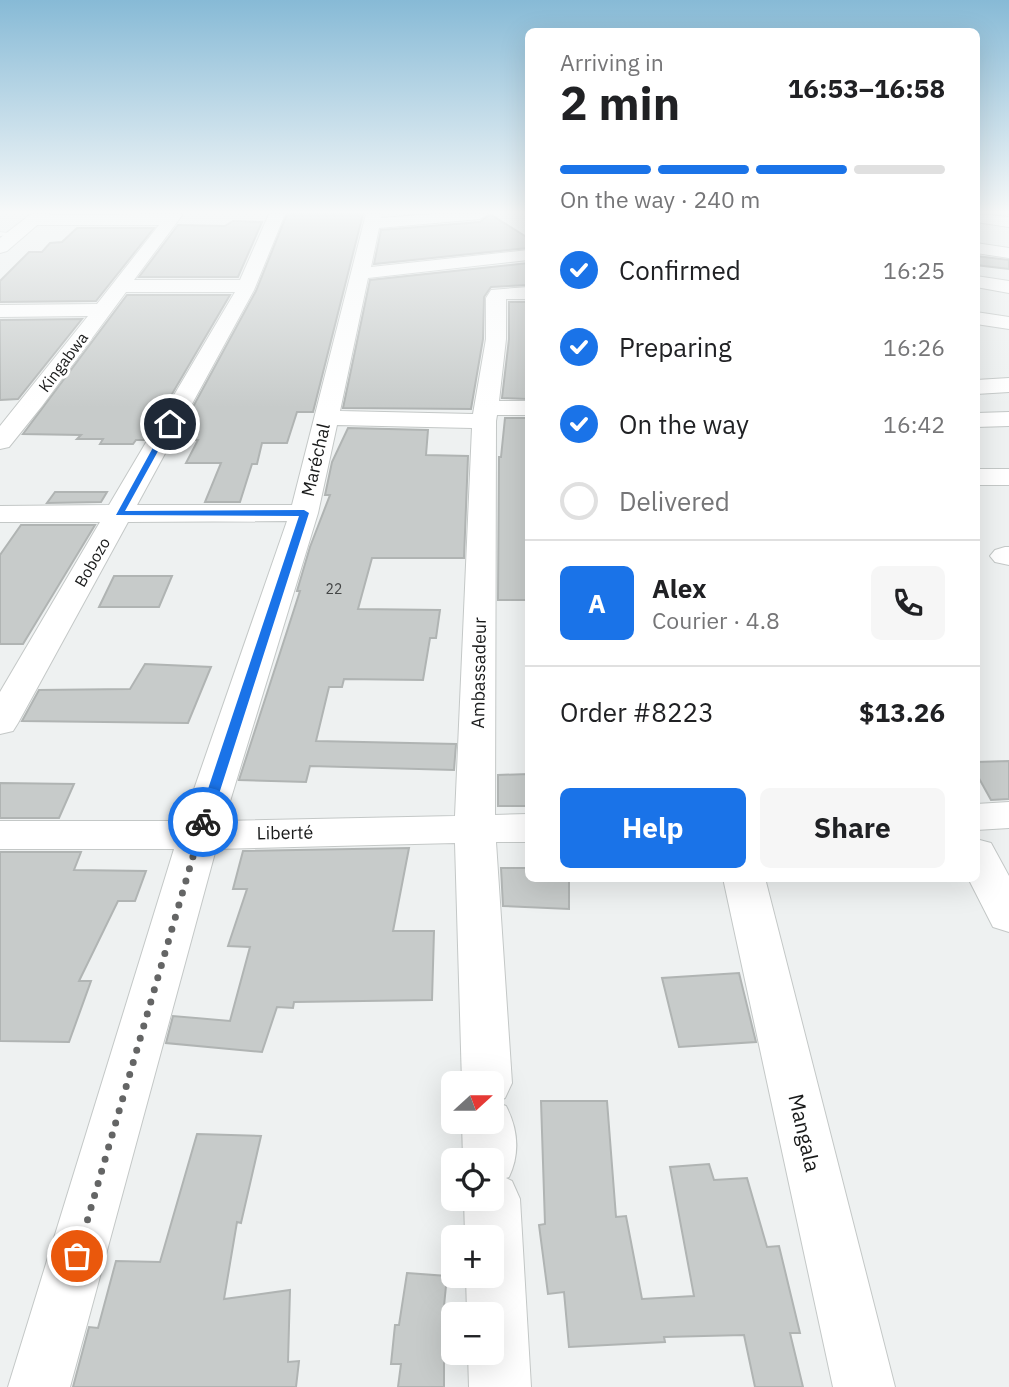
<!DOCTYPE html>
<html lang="en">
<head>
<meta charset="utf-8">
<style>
  body { margin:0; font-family:"IBM Plex Sans",sans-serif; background:#f6f6f6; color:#202124; height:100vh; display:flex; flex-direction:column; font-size:26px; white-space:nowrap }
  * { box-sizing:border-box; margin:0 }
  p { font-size:23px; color:#757577 }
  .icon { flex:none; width:38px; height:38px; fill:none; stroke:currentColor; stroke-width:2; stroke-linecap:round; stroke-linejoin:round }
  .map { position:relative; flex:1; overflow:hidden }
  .drawer { position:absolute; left:525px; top:28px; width:455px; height:854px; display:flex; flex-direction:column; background:#fff; border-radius:10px; box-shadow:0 7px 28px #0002 }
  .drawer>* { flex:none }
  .needle { width:46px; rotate:69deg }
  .controls { position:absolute; left:441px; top:1071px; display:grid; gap:14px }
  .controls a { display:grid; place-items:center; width:63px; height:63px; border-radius:10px; background:#fff; box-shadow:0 7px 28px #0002; font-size:35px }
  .pin { position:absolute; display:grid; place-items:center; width:60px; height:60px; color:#fff; margin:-30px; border:4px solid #fff; border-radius:50%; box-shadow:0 2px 7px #0007 }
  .courier { position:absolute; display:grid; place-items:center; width:70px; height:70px; margin:-35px; border:5px solid #1a73e8; border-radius:50%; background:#fff; color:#222; box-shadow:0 2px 9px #0007 }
  .head em { font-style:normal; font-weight:700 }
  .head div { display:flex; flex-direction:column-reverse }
  .head { display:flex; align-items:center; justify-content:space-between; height:119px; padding:0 35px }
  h1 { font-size:46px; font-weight:700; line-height:52px }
  .bar { display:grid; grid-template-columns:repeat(4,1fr); gap:10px 7px; align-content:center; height:84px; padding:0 35px }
  .bar i { height:9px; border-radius:5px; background:#e0e0e0 }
  .bar .selected { background:#1a73e8 }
  .bar p { grid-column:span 4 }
  .line { display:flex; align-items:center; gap:18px; padding:0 35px; border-top:2px solid #e0e0e0 }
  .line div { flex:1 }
  .round { display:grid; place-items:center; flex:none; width:74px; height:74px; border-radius:10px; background:#f6f6f6 }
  ol { padding:0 35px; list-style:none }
  li { display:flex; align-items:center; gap:21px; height:77px }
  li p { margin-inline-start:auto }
  li .icon { padding:7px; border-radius:50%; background:#1a73e8; color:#fff; stroke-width:4 }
  li:last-child { color:#757577 }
  li i { width:38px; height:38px; border:4px solid #e0e0e0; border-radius:50% }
  .action { display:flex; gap:14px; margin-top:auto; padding:14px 35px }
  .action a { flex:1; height:80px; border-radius:10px; background:#1a73e8; color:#fff; font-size:28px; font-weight:700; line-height:80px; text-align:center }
  .action a+a { background:#f6f6f6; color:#202124 }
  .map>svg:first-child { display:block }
</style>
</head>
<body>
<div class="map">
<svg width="1009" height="1387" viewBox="0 0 1009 1387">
  <rect width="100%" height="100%" fill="#eef1f1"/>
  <path fill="#c7cbca" stroke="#b0b4b3" stroke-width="2" d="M287 214H363L313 412H297L287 443H262L257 464H252L240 502H205L221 463H186L198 440H175L256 291Z
    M490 214 528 238V248L374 264 381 230 480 222Z
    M233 221 262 222 238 277H139L178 225 225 226Z
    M77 228H154L96 301 0 302V281L29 252H42L50 243 62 242Z
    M976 256 1009 260V269L976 265Z
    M528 263V285L491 287 484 297 483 339 471 409 343 408 370 280Z
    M127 295H230L145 440H136L133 444H100L103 439H77L81 435 23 434Z
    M528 302V399L502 398 509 339V302Z
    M82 319 18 399 0 400V320Z
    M528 418V600H498L499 457H501L505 418Z
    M348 428 428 430 426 455 468 456 464 558H372L358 609 440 610 436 638H430L423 680 344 679 342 687H329L316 741 456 744 454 770 310 766 306 782 239 780 300 591H297L310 547 330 495H325L332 462Z
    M55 492H107L101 502 47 503Z
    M21 525H95L23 644H0V555Z
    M114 576H172L159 607H99Z
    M145 664 211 667 188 723 22 721 39 690 130 689Z
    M1009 761V799L991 800 976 773V762Z
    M528 774V806H498V775Z
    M0 783 74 784 59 818H0Z
    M409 848 393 931H434L432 1000 294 1002 293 1008 277 1007 262 1052 166 1043 173 1016 230 1021 250 947 228 946 247 889H233L243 851Z
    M0 852H81L74 870 146 871 135 901H118L79 981H91L69 1042 0 1041Z
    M501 868H528V878H569V909L503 906Z
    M739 973 756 1042 679 1047 662 978Z
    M541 1101H607L616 1217 626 1216 642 1299 694 1296 670 1167 709 1164 714 1180 747 1178 767 1247 779 1246 800 1333H790L803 1387H755L744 1335 664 1337 665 1342 569 1347 564 1292 548 1294 539 1225 545 1224Z
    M197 1134 261 1136 241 1223 237 1222 224 1299 290 1290 288 1362 299 1361 296 1387H73L89 1327 98 1328 116 1261 160 1262Z
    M407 1273 447 1276 442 1326H453V1352L444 1353V1387H398L401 1364H391L395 1325H399Z"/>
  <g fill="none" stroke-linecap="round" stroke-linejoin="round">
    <g stroke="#c4c8c7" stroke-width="1">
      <path id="service" d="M0 232 20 234 0 236Z"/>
    </g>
    <g stroke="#c4c8c7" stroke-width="2">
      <path id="minor" d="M167 214H183L134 280H240L269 214H285L254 290 137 505H292L366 214H382L381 218 433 214H488L480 219 379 228 371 267 528 250V260L368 278 340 411 473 414 486 339V298L491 290 528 287V299H506V339L499 401H528V415H497L496 421 495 815 528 814V842H496L512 1083 505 1098 495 1102 506 1106C518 1129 520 1154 509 1177L506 1178 512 1181 520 1199 531 1387H469L468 1353H492V1314H467L466 1276H492V1237H465L464 1199H492V1160H463L462 1122H492V1083H462L455 843 216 849 70 1387H8L174 849H0V821H183L287 521 128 522 18 723 13 731 0 734V692L100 522H0V506L109 505 235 292H126L42 406 9 447 0 449V426L88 316 0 317V305L97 304 159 225H33L25 220 33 215ZM337 425 472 428 455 816 224 821 318 513Z
        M976 214 1009 217V227L976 222Z
        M976 243 1009 248V258L976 253Z
        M976 276 1009 281V293L976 287Z
        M976 312 1009 317V329L976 324Z
        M1009 378V392L976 394V380Z
        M1009 412V426L976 427V413Z
        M976 469H1009V485H976Z
        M1005 547H1009V565L995 562 990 556 995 550Z
        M1009 802V828L976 830V804Z
        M976 839 991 843 1009 876V932L993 927 968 878H976Z
        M723 878H765L895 1387H833Z"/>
    </g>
    <g stroke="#c4c8c7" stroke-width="2">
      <path id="trunk" d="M31 214H50L7 251 0 253V238Z"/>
    </g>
    <use href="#service" fill="#fff" fill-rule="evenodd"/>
    <use href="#minor" fill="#fff" fill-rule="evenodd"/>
    <use href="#trunk" fill="#fff" fill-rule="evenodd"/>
  </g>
  <linearGradient id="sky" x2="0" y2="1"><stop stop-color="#87bad6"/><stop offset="0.52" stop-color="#f7f9f9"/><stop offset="1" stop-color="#f7f9f9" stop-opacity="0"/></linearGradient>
  <rect width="1009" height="408" fill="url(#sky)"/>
  <path fill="#1a73e8" d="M167 422 173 424 125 511 304 510 309 513 210 822 203 826 197 822 299 516 116 515Z"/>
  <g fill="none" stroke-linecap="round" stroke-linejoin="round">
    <path stroke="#646565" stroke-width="7" stroke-dasharray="0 12.6" d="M77 1256 203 822"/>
  </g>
  <g text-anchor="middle" stroke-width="6" stroke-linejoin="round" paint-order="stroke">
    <g font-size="14" fill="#444646">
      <text x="334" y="594">22</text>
    </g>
    <g font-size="16" fill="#191a1a" stroke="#fff">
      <text transform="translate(63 362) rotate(-53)" y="6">Kingabwa</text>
      <text transform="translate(92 562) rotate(-60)" y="6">Bobozo</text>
    </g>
    <g font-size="18" fill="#191a1a" stroke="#fff">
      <text transform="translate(316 460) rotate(-77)" y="6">Maréchal</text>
      <text transform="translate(479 673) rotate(-89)" y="6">Ambassadeur</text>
      <text transform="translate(285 833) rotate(-1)" y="6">Liberté</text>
    </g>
    <g font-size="21" fill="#191a1a" stroke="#fff">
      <text transform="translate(804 1133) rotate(77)" y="7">Mangala</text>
    </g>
  </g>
</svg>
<div class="controls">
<a><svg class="needle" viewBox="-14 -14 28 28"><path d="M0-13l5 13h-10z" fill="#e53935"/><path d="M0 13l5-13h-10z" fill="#757577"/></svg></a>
<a><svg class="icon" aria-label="locate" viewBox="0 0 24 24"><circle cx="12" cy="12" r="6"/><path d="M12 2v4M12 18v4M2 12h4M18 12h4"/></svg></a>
<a>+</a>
<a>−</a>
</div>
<div class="pin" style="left:77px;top:1256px;background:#ea580c"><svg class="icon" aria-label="bag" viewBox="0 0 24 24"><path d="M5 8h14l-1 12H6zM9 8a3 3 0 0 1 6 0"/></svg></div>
<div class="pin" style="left:170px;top:424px;background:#1f2937"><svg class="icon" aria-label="home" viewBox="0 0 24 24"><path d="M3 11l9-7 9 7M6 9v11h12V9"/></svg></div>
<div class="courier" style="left:203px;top:822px"><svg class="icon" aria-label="bike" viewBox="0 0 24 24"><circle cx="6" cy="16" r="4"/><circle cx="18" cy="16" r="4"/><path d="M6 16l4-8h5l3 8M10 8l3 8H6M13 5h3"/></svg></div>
<section class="drawer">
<div class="head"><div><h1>2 min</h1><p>Arriving in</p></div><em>16:53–16:58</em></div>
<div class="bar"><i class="selected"></i><i class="selected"></i><i class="selected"></i><i></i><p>On the way · 240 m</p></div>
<ol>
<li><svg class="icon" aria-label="check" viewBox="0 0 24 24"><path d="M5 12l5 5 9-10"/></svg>Confirmed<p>16:25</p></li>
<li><svg class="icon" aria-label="check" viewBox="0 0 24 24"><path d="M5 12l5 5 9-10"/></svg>Preparing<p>16:26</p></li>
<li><svg class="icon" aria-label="check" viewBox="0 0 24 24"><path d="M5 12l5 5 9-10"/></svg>On the way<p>16:42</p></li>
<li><i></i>Delivered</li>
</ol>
<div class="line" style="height:126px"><b class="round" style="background:#1a73e8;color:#fff">A</b><div><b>Alex</b><p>Courier · 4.8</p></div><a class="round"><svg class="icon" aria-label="phone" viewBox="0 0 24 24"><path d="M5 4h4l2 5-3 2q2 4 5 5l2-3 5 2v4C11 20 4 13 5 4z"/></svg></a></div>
<div class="line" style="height:91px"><div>Order #8223</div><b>$13.26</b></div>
<div class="action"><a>Help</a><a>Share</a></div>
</section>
</div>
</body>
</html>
